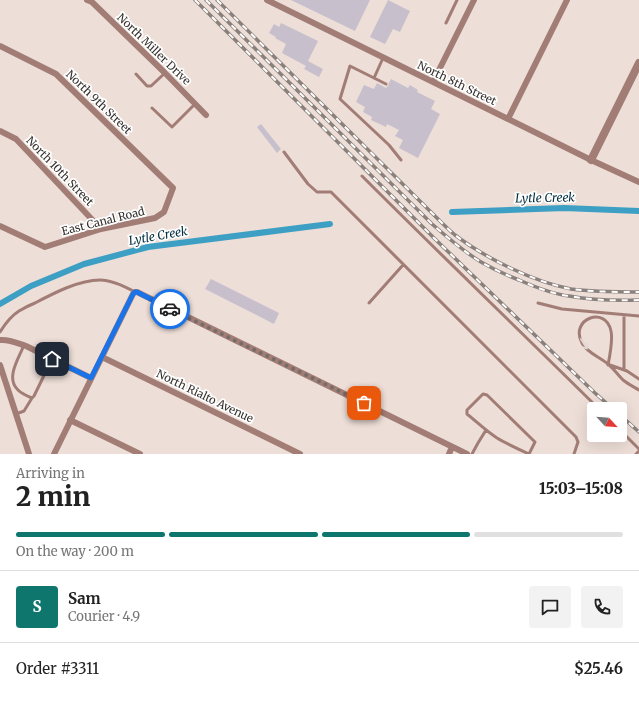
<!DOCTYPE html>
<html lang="en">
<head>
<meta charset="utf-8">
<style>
  body { margin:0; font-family:Merriweather,serif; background:#f2f2f2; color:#222; height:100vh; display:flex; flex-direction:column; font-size:15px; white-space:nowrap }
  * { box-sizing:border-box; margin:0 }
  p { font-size:13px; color:#767676 }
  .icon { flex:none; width:22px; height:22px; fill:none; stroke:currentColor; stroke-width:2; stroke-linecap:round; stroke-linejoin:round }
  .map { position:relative; height:454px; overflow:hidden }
  .sheet { display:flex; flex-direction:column; background:#fff; flex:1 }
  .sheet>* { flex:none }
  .needle { width:26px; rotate:116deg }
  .fabs { position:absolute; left:587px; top:402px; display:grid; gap:8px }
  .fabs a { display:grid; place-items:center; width:40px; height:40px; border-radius:4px; background:#fff; box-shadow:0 4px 16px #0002; font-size:20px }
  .pin { position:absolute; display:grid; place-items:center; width:34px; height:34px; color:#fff; margin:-17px; border-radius:8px; box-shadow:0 2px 6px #0006 }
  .courier { position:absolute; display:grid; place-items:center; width:40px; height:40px; margin:-20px; border:3px solid #1a73e8; border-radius:50%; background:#fff; color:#222; box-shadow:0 1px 5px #0007 }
  .overview em { font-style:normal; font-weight:800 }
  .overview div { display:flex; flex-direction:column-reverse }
  .overview { display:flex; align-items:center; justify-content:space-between; height:68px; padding:0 16px }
  h1 { font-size:26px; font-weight:800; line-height:30px }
  .bar { display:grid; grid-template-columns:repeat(4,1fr); gap:6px 4px; align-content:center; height:48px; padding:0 16px }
  .bar i { height:5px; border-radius:3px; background:#e0e0e0 }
  .bar .current { background:#0f766e }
  .bar p { grid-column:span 4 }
  .line { display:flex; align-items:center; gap:10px; padding:0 16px; border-top:1px solid #e0e0e0 }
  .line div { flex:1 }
  .round { display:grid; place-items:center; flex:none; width:42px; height:42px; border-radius:4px; background:#f2f2f2 }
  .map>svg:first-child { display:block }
</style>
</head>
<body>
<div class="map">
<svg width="639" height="454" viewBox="0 0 639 454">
  <rect width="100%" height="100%" fill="#edded7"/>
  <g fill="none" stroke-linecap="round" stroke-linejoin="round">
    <path stroke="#3c9fc3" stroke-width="6" d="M452 212 564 208 639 211
      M0 304 31 286 84 264 148 247 330 224"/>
  </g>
  <path fill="#c7c0cc" d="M291 0H370L355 31Z
    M388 0 410 11 400 32 393 29 385 44 370 37Z
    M281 23 318 41 308 61 323 69 319 77 304 69 306 66 282 53 286 44 275 38 276 37 269 33 274 24 279 27Z
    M391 79 408 88 410 85 418 90 417 92 435 101 431 109 440 114 418 158 399 148 403 140 395 136 399 130 387 124 386 127 371 120 372 117 363 112 365 107 356 102 364 85 374 89 377 83 386 88 388 86 389 83Z
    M261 124 281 149 277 153 257 127Z
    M211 279 279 313 274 324 205 289Z"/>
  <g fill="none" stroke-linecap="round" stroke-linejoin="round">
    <path stroke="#a27d76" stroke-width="3" d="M446 23 457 0
      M383 58 374 78 350 66 340 99 389 145 401 160
      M136 74 147 86H151L165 73
      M374 78 386 84
      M152 108 172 127 195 104
      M284 152 308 184 317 192H331L576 437 578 442 574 454
      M362 176C440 254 520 331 599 409
      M369 303 403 265
      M538 303 562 309 639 316
      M0 332C5 324 11 316 19 311 24 308 30 305 35 303 54 293 79 280 100 280 112 280 124 286 135 292
      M608 365C610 355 613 340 611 331 606 305 569 319 582 343 587 353 600 357 608 364 614 369 618 375 623 380 628 384 634 387 639 390
      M610 365 627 371 639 379
      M624 370V315
      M32 398 34 396 52 359
      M16 414 24 411 32 398C27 396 21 393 18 390 5 378 19 358 24 345
      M620 430 639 449
      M472 454 478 443 486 430
      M529 454 535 442 487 395 483 394 467 410V414C477 422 486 431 497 438 507 444 518 449 529 454
      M636 454 639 451"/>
    <path stroke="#a27d76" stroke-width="6" d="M87 0 92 2 165 73 206 115
      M267 0 508 119 591 160 639 182
      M0 46 56 74 173 188 164 212 155 218 101 229 45 247 0 226
      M433 82 474 0
      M508 119 567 0
      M0 131 16 139 101 229
      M0 340C9 339 17 343 26 346L91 378
      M102 357 300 454
      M0 365 29 454
      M70 420 140 454
      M54 454 133 294 135 292H137L467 454
      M449 454 452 447"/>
    <path stroke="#a27d76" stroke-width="8" d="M591 160 639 63"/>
    <g stroke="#8b817c" stroke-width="3.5">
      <path id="rail" d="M195 0 436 240 595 393 613 409
        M206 0 432 224C448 238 463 251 481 262 493 269 506 275 519 280 535 287 552 294 569 296 592 300 615 301 639 300
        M217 0 439 220C444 225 449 230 455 235 485 258 534 282 571 289 593 292 617 292 639 292
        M620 415 639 432"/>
    </g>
    <use href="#rail" stroke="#fff" stroke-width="2" stroke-dasharray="6" stroke-linecap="butt"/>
  </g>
  <defs><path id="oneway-shaft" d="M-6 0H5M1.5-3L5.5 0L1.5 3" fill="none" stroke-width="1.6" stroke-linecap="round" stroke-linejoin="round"/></defs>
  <use stroke="#e3d8d6" href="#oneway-shaft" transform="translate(584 344) rotate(57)"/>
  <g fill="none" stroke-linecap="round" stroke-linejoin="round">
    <path stroke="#756c68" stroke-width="4" stroke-dasharray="0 7.2" d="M170 309 364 403"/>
    <path stroke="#1a73e8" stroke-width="5" d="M52 359 91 378 133 294 135 292H137L170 309"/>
  </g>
  <g text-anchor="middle" stroke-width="3.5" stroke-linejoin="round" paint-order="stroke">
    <g font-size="11" fill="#342f2c" stroke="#fff">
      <text transform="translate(154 49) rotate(44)" y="4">North Miller Drive</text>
      <text transform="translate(457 83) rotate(26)" y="4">North 8th Street</text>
      <text transform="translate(99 102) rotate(44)" y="4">North 9th Street</text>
      <text transform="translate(60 171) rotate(46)" y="4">North 10th Street</text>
      <text transform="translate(103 221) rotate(-14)" y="4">East Canal Road</text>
      <text transform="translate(205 396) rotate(26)" y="4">North Rialto Avenue</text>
    </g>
    <g font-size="12" font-style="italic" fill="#002e3d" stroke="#fff">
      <text transform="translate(545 198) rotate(-1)" y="4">Lytle Creek</text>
      <text transform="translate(158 236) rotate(-10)" y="4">Lytle Creek</text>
    </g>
  </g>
</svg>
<div class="fabs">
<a><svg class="needle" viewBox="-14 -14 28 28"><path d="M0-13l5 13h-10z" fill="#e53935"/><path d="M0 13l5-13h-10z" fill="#767676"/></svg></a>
</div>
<div class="pin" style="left:364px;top:403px;background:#ea580c"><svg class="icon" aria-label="bag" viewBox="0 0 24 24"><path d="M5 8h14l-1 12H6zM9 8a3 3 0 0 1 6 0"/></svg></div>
<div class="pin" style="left:52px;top:359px;background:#1f2937"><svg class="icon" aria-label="home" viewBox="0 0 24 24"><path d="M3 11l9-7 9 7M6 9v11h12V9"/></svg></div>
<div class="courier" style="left:170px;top:309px"><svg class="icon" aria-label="car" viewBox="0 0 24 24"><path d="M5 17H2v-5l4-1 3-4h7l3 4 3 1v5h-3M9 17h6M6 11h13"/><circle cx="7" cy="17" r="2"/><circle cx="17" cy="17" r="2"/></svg></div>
</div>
<section class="sheet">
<div class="overview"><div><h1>2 min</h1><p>Arriving in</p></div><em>15:03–15:08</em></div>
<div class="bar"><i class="current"></i><i class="current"></i><i class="current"></i><i></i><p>On the way · 200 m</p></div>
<div class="line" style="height:72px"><b class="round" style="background:#0f766e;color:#fff">S</b><div><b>Sam</b><p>Courier · 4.9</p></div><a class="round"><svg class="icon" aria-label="chat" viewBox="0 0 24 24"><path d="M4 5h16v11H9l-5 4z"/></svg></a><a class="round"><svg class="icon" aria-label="phone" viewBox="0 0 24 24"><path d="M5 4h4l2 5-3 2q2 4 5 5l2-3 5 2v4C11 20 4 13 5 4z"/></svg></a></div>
<div class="line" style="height:52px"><div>Order #3311</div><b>$25.46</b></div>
</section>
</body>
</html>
